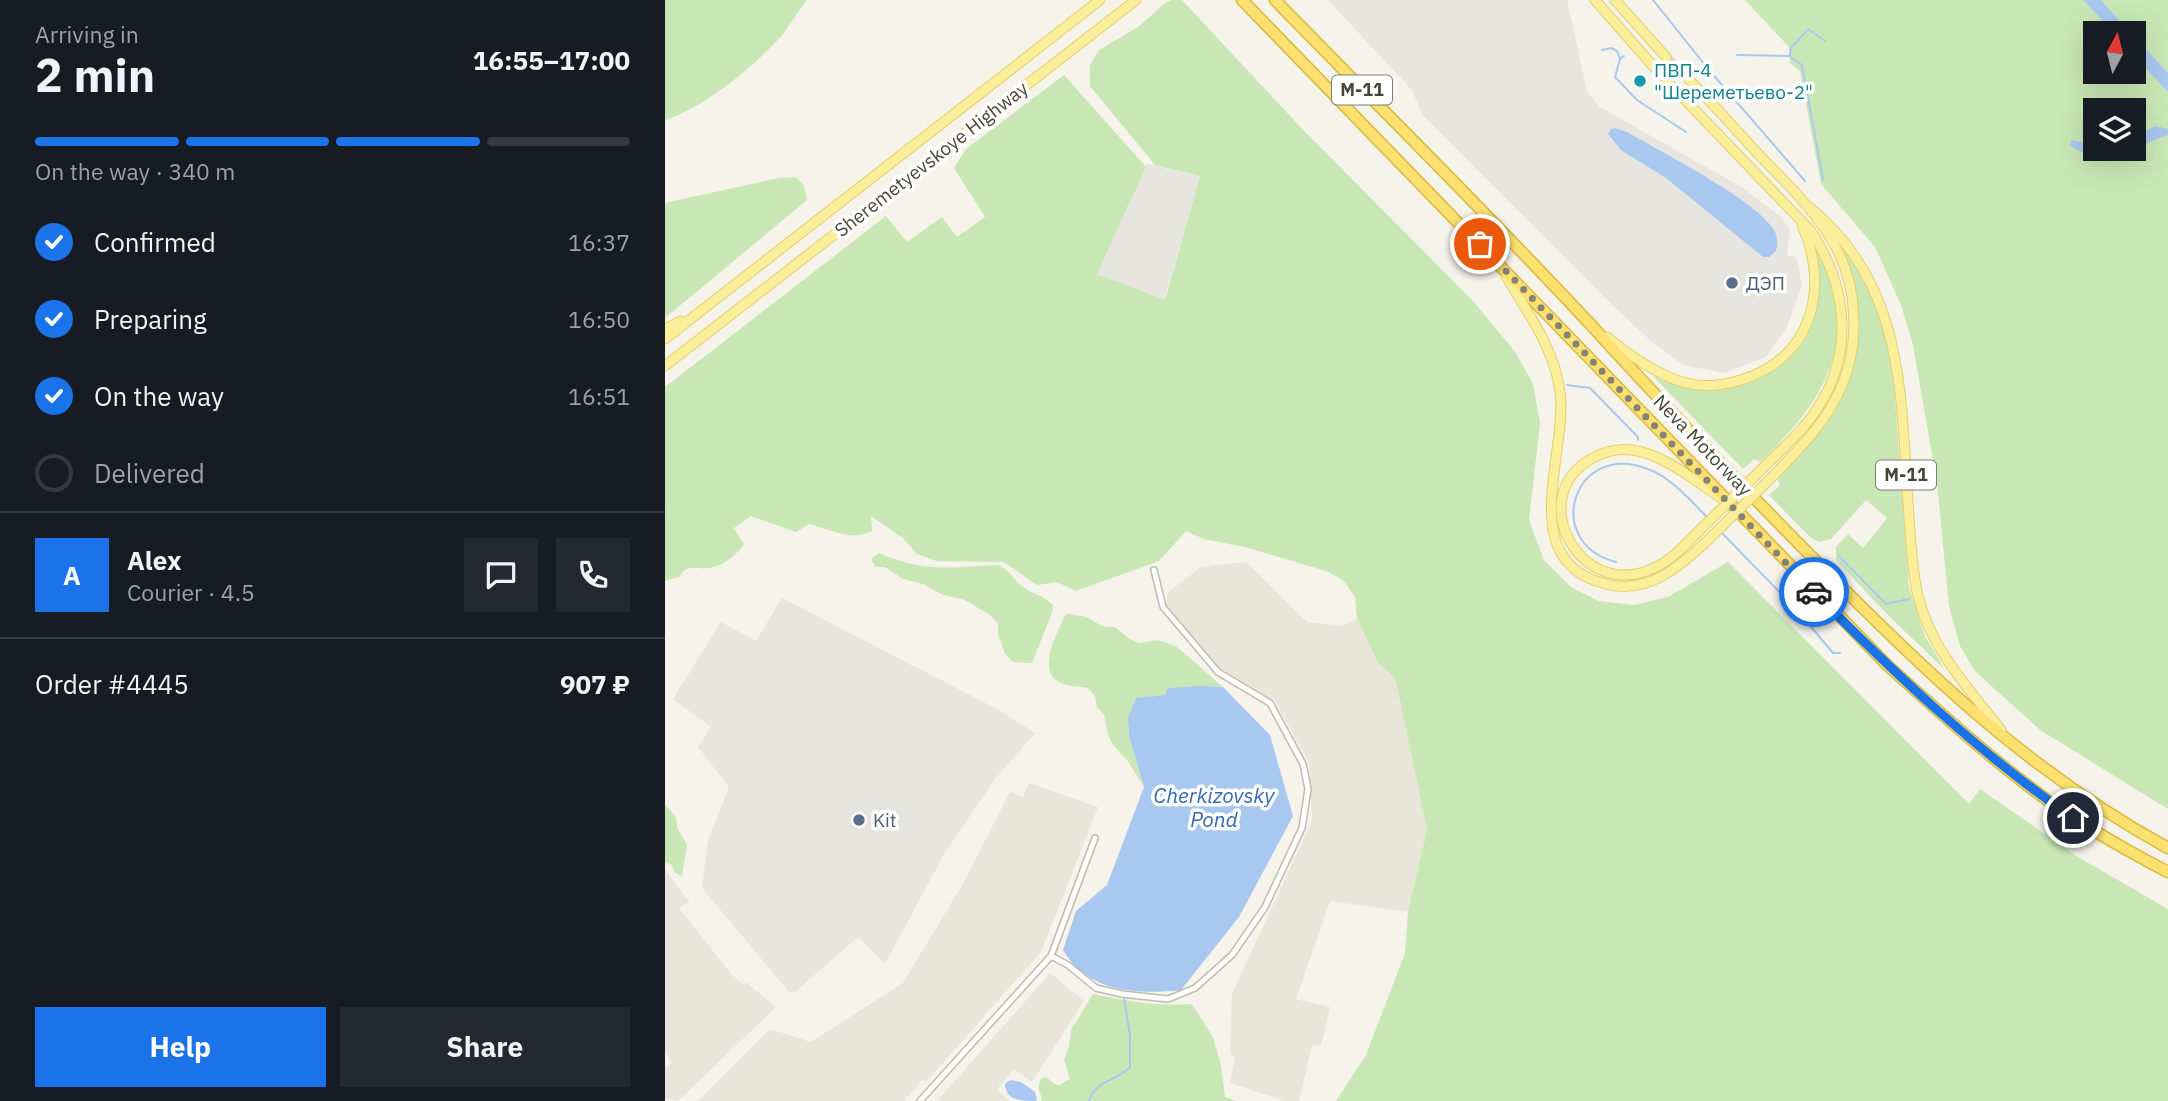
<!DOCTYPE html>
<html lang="en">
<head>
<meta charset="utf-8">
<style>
  body { margin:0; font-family:"IBM Plex Sans",sans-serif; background:#242831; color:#f1f3f6; height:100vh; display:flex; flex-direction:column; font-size:26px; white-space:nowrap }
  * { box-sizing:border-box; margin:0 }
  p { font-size:23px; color:#9ea1a6 }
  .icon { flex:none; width:38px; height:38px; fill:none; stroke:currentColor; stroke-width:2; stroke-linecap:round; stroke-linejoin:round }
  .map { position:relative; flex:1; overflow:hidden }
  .drawer { display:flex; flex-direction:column; background:#171b24; width:665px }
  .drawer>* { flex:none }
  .needle { width:46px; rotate:7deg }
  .tools { position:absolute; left:1418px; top:21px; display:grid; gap:14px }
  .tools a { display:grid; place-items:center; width:63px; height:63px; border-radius:0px; background:#171b24; box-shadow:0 7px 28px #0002; font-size:35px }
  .pin { position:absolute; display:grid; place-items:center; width:60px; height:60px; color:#fff; margin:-30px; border:4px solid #fff; border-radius:50%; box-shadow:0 2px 7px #0007 }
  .courier { position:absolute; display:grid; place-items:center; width:70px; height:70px; margin:-35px; border:5px solid #1a73e8; border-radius:50%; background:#fff; color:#222; box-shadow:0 2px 9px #0007 }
  .summary em { font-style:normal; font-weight:700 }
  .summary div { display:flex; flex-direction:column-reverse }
  .summary { display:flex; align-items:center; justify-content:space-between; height:119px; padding:0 35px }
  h1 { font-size:46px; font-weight:700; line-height:52px }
  .bar { display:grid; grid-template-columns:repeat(4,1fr); gap:10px 7px; align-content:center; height:84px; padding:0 35px }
  .bar i { height:9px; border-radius:5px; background:#363941 }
  .bar .on { background:#1a73e8 }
  .bar p { grid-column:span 4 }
  .line { display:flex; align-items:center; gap:18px; padding:0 35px; border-top:2px solid #363941 }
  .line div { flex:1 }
  .round { display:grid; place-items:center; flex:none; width:74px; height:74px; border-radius:0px; background:#242831 }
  ol { padding:0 35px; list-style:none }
  li { display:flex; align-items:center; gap:21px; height:77px }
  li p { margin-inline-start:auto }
  li .icon { padding:7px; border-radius:50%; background:#1a73e8; color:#fff; stroke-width:4 }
  li:last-child { color:#9ea1a6 }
  li i { width:38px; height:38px; border:4px solid #363941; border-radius:50% }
  .cta { display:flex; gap:14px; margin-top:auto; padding:14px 35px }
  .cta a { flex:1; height:80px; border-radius:0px; background:#1a73e8; color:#fff; font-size:28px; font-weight:700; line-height:80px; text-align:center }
  .cta a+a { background:#242831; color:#f1f3f6 }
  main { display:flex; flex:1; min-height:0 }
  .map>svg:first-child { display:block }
</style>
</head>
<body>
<main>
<section class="drawer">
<div class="summary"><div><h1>2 min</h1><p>Arriving in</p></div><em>16:55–17:00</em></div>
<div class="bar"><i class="on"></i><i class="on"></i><i class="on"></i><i></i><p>On the way · 340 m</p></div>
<ol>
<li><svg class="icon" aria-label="check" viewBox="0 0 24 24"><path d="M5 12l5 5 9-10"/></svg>Confirmed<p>16:37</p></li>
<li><svg class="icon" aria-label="check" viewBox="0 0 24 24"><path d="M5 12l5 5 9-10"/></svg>Preparing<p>16:50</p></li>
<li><svg class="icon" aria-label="check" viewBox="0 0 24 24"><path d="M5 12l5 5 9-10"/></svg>On the way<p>16:51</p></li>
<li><i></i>Delivered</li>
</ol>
<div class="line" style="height:126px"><b class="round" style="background:#1a73e8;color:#fff">A</b><div><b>Alex</b><p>Courier · 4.5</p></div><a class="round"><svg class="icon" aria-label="chat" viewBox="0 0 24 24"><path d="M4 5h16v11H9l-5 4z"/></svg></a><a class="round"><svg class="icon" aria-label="phone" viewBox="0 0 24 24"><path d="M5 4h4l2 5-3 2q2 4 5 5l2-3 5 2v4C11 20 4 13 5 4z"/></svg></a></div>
<div class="line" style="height:91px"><div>Order #4445</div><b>907 ₽</b></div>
<div class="cta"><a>Help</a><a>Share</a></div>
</section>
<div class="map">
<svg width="1503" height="1101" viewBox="0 0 1503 1101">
  <rect width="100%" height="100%" fill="#f5f3ea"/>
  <path fill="#e8e6d9" d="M581 562 642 622 677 626 692 618 713 663 730 678 762 829 743 912 665 901 631 999 665 1007 656 1046 647 1045 634 1101H620L565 1083 570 1056 565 1054 567 994 647 821 644 763 610 701 552 666 502 609V593L536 567Z
    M364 783 433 807 376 952 261 1082 258 1079 239 1101H33L105 1029 146 1042 238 983 299 882 345 792 358 797Z
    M0 869 24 902 14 908 67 975 79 985 81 982 111 1007 13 1101 0 1099V1067L7 1063 0 1051Z
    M385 973 419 1001 367 1082 349 1069 332 1090 345 1101H272Z"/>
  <path fill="#e7e5df" d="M663 0H902L922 91 935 107 1078 188 1115 216 1125 229 1122 255 1131 257 1137 285 1122 327 1101 357 1059 373 1018 365 987 342 937 295 757 114 747 90Z
    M482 164 535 176 499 301 432 274Z
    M117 598 334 710 370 733 330 779 279 854 220 964 193 937 129 993 124 992 37 888 43 841 64 787 33 747 46 727 8 699 56 622 91 641Z"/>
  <path fill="#c9e7b5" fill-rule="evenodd" d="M0 0H142C131 14 122 31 110 43 82 72 37 108 0 120Z
    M507 0H517L641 133 809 302 851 353 868 384 875 423 864 520 879 560 906 587 934 601 969 605 1003 597 1063 562 1304 804 1315 789 1413 857 1503 909V1101H671L701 1055 740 953 743 912 762 829 730 678 713 663 692 618 690 597 678 580 661 571 580 547 539 539 521 531 494 561 411 591 392 582 372 585 339 562 272 561 252 554 238 538 206 516 207 531C186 542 165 529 144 524L131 532 86 516 69 528 79 544C72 555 57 567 43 568 31 569 22 564 14 577L0 581V387L221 216 242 242 277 217 292 237 320 217 289 168 301 149 399 75 481 167 432 274 500 300 535 176 490 165 425 86V65L434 50 473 27 500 3Z
    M1080 0H1418L1449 33H1430V72H1468V55L1503 92V809L1375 730 1310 671 1295 646 1284 606 1272 483 1248 345 1236 305 1210 247 1156 184 1135 71 1125 63 1124 47ZM1430 110H1468V149H1430Z
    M1436 0H1503V73Z
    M129 177C139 182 141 189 142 200L0 318V203L114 178Z
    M1167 233 1191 265 1210 303 1219 329 1229 385 1244 587 1260 636 1280 670 1220 612 1171 560V547L1183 534 1198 548 1222 518 1201 500 1166 539 1154 542 1145 537 1104 495 1115 485 1112 478C1165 421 1209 366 1188 283 1184 265 1175 249 1167 233Z
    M1146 240C1200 332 1166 395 1095 462L1089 459 1078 469 988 376C1084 420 1182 343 1146 240Z
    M214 553C258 573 286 567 333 565 344 570 346 576 354 584 364 593 378 595 388 605V610L367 663 348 662 340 654 333 634V624L325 615 298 599 278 595 258 584 238 579 220 567H210L206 559Z
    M401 614C407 615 414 615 420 617 433 622 434 628 450 627L465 639 474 643 493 640 512 647 558 687C516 685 498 696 463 718L464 736 479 787 462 760 448 745 443 735 439 715 432 707 430 696 423 688C414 686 402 687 394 682 371 669 393 631 401 614Z
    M0 804 11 817 12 827 22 845 17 876 10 873 6 864 0 862Z
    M428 994C462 1001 493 1007 527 1004L548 1037 556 1066 560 1097 571 1101H376L377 1098 373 1088 376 1078 381 1077 393 1086 405 1079 399 1059 404 1047 406 1030Z"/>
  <path fill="#a9c8ef" d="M1418 0H1436L1466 33H1449Z
    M1468 35 1503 73V92L1468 55Z
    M1491 126 1503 129V135L1473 146C1453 160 1425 160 1405 145L1406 140 1430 145V149H1468V136Z
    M950 128 962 132C996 152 1091 200 1109 230 1113 237 1113 244 1111 251L1104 257H1098L1001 178 956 150 943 134 946 129Z
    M534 686 558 687 605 735 628 816 574 917 516 990C472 995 422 992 398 950L411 911 442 885 479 787 464 736 463 718 471 698 500 695 503 688Z
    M345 1080 356 1082 370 1092 372 1101C356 1101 341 1101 340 1084Z"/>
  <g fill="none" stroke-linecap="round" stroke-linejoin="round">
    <path stroke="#a9c8ef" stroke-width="2" d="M988 0 1044 70 1140 181
      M937 50 946 48 952 51 955 58
      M1072 55 1124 56 1137 65 1158 180
      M1125 55 1126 48 1143 29 1160 41
      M959 56 955 59 950 77 972 100 1021 132
      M902 385 925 388 973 437V440
      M1056 532 1131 609 1168 653H1175
      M1174 556 1221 604 1244 599
      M951 562C877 543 908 442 980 468 1005 476 1025 500 1043 518
      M424 1101C429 1081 452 1081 465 1067V1036L459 997"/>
    <path stroke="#d3d0c6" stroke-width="9" stroke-dasharray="9 4.5" stroke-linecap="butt" d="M1001 57 1015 70
      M989 67 1002 81"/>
    <g stroke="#c0bcad" stroke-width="8">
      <path id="minor" d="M386 956 403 965 431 988 457 994 503 999 530 988 567 955 600 907 637 828 643 789 638 764 605 703 553 672 498 607 489 570
        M255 1101 386 956 430 838"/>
    </g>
    <g stroke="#e1d06c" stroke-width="11">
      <path id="primary" d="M930 0 989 67
        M950 0 1001 57
        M1015 70C1042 98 1069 127 1095 156 1120 181 1146 207 1165 237 1194 283 1197 347 1172 396 1157 427 1132 451 1109 475
        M1002 81 1146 231C1185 291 1190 360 1145 419 1132 436 1115 451 1100 466
        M1138 202C1243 282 1235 398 1244 517 1246 543 1247 570 1253 596 1266 649 1303 688 1336 730
        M841 276C862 312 890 349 895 392 903 454 849 562 941 584 983 595 1014 567 1043 540
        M0 329 16 321
        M942 337C966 356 992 375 1021 383 1040 388 1061 385 1079 379 1149 356 1164 286 1137 225
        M0 339 435 0
        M0 366 471 0
        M1034 531C1021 544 1007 560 989 568 915 603 859 497 926 459 938 452 953 448 967 450 999 454 1030 481 1056 498"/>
    </g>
    <g stroke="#dab83f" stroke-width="13">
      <path id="motorway" d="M577 0 1222 665C1270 708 1318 752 1370 791 1411 822 1457 848 1503 872
        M610 0C715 108 823 214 926 325 997 403 1070 479 1144 554 1256 668 1362 771 1503 848"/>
    </g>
    <use href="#minor" stroke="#fff" stroke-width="5"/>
    <use href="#primary" stroke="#fcef9c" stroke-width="9"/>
    <use href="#motorway" stroke="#fae170" stroke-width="10"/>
    <g stroke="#e1d06c" stroke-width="11" stroke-linecap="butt">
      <path id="primary-bridge" d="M1034 531 1100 466
        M1043 540 1109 475"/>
    </g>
    <use href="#primary-bridge" stroke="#fcef9c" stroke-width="9"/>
  </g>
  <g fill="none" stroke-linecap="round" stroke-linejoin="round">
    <path stroke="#858276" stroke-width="7" stroke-dasharray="0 12.6" d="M815 244 1149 592"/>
    <path stroke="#1a73e8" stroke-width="9" d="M1149 592C1230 674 1313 752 1408 818"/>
  </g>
  <circle fill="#0f9aa8" stroke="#fff" stroke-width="2.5" cx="975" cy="81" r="7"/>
  <g fill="#5c6f8a" stroke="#fff" stroke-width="2.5">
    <circle cx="1067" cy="283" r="7"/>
    <circle cx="194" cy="820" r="7"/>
  </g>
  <g text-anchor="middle" stroke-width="7" stroke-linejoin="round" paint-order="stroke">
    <g fill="#fff" stroke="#807d74" stroke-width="2">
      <rect x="667" y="75.5" width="60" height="29" rx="5"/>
      <rect x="1211" y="460.5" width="60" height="29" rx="5"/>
    </g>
    <g font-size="18" font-weight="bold" fill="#494538">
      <text x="697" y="96">М-11</text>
      <text x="1241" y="481">М-11</text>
    </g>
    <g font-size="19" fill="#0d838f" stroke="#fff" text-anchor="start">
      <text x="989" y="77">ПВП-4<tspan x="989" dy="22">"Шереметьево-2"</tspan></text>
    </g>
    <g font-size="19" fill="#494538" stroke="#fff">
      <text transform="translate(266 159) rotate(-38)" y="7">Sheremetyevskoye Highway</text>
      <text transform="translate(1038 445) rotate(46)" y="7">Neva Motorway</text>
    </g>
    <g font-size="19" fill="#4e5e75" stroke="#fff" text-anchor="start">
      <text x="1081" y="290">ДЭП</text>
      <text x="208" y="827">Kit</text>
    </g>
    <g font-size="21" font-style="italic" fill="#336ab3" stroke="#fff">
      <text x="549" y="803">Cherkizovsky<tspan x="549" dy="24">Pond</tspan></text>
    </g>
  </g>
</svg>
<div class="tools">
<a><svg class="needle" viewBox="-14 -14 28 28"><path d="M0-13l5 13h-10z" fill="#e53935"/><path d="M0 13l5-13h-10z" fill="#9ea1a6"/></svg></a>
<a><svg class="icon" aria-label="layers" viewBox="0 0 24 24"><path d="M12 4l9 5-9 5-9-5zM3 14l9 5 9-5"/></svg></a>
</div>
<div class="pin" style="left:815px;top:244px;background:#ea580c"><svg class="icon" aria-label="bag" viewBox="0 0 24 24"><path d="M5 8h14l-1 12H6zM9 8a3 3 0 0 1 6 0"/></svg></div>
<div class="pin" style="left:1408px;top:818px;background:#1f2937"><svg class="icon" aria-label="home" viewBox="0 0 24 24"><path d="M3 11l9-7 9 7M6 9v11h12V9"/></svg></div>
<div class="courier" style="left:1149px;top:592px"><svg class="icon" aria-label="car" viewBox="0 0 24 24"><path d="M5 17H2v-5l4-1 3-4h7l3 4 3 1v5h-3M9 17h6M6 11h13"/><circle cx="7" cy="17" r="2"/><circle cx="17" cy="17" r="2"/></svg></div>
</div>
</main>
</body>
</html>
